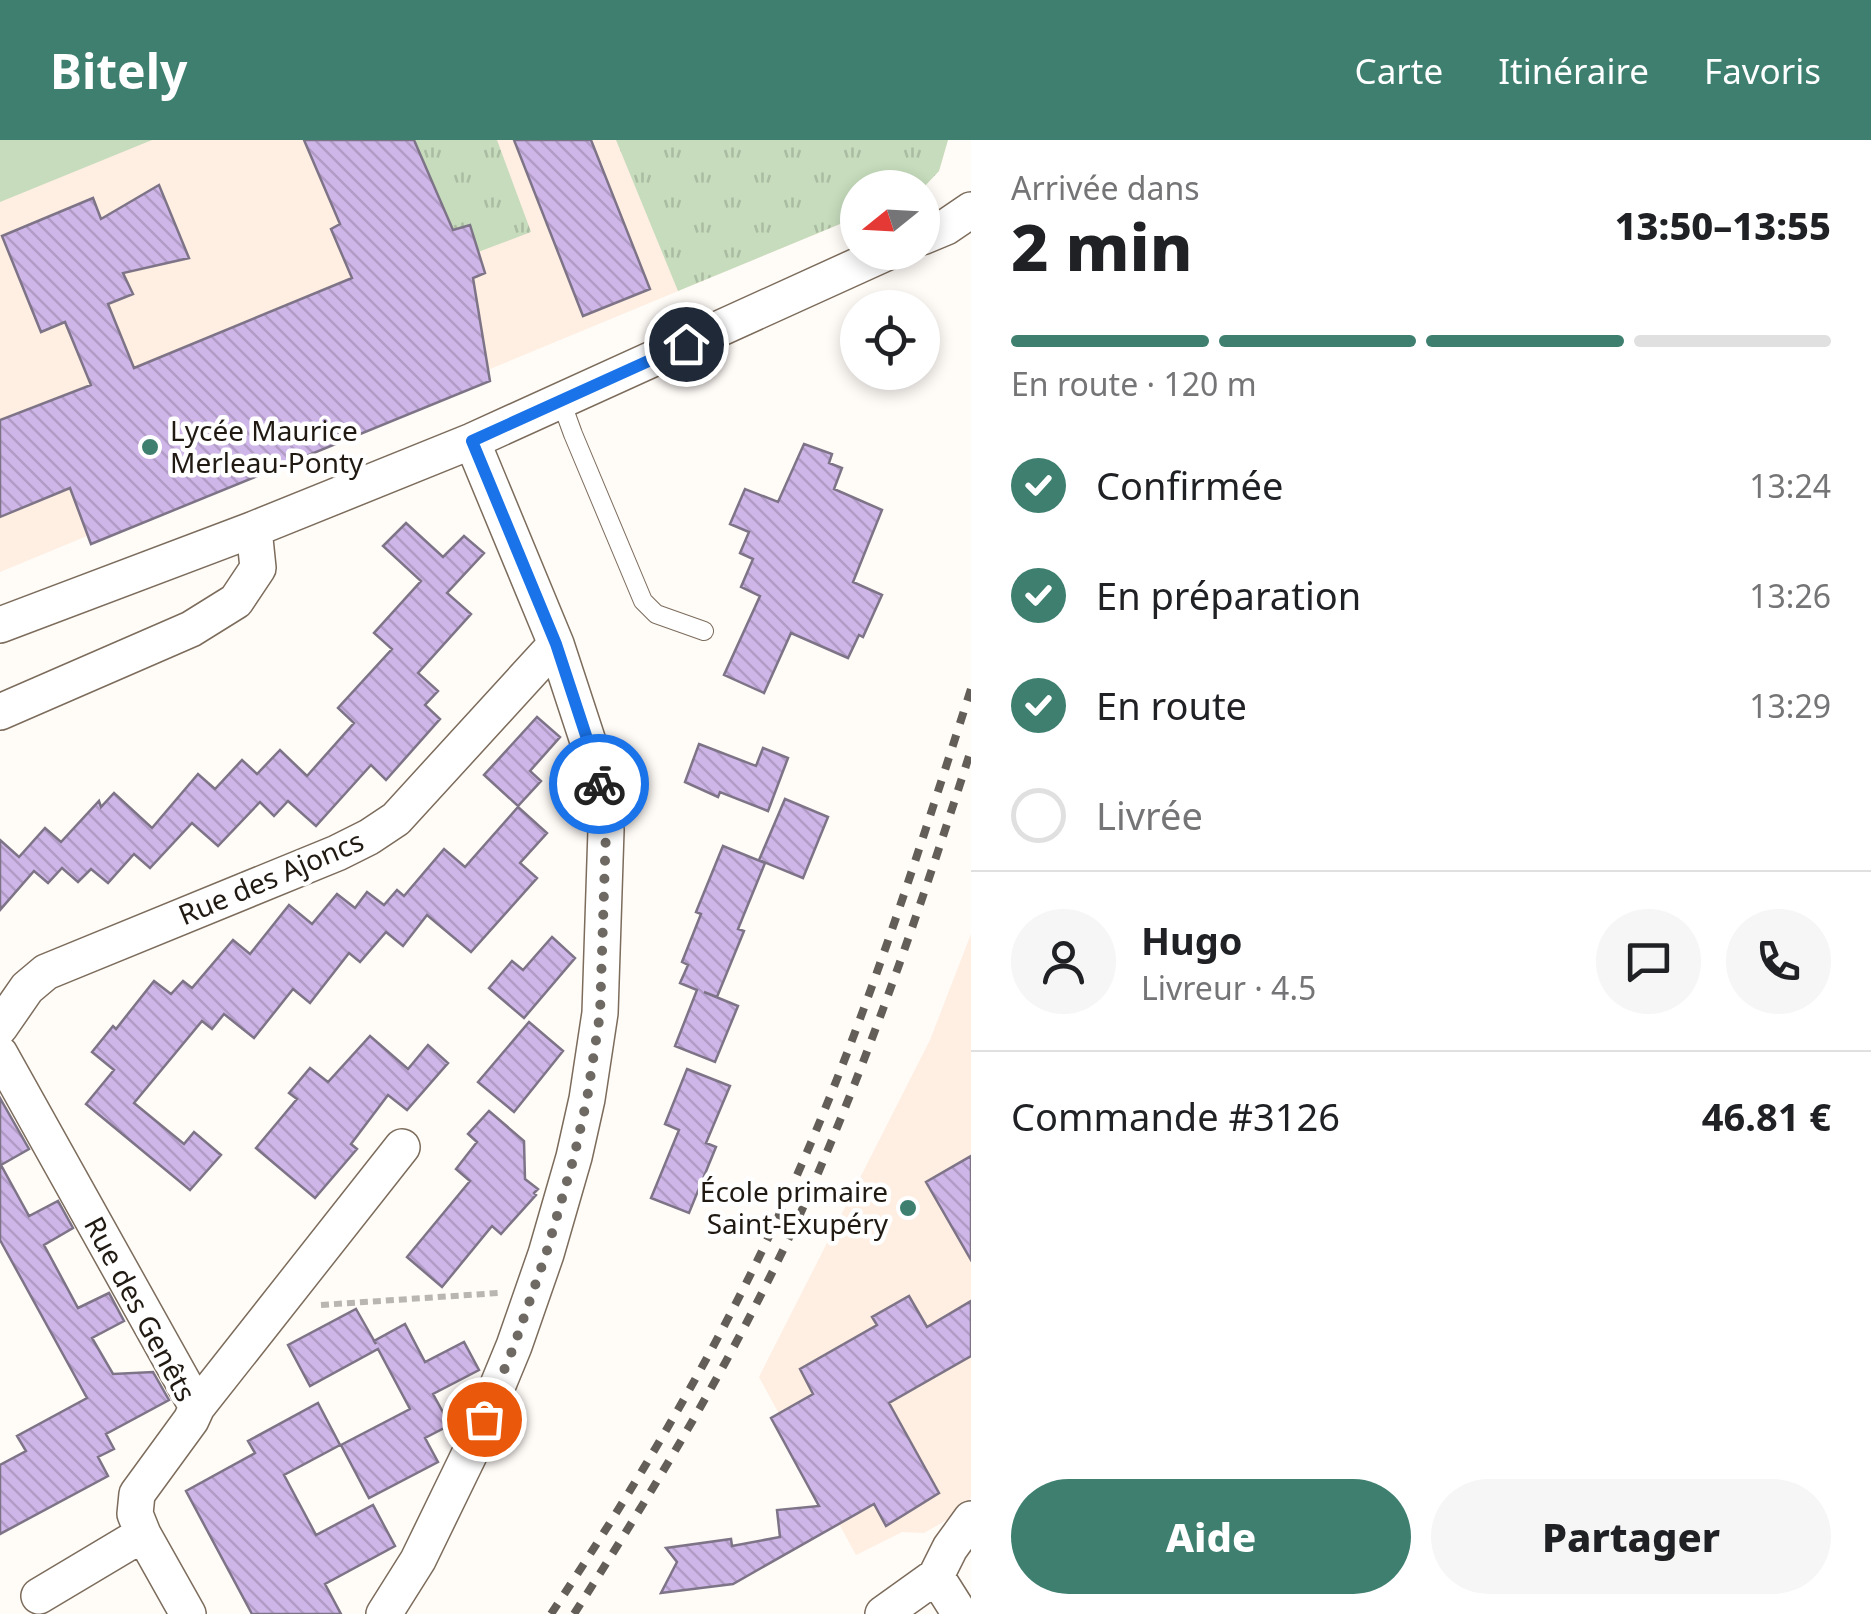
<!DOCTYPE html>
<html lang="fr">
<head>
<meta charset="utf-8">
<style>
  body { margin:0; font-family:"Noto Sans",sans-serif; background:#f6f6f6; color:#202124; height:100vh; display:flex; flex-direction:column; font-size:38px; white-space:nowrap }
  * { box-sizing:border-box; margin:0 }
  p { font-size:32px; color:#757577 }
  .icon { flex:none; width:55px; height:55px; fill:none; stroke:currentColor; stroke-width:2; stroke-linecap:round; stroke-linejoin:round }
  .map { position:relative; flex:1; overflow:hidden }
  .drawer { display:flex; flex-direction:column; background:#fff; width:900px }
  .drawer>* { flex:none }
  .needle { width:65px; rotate:252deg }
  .controls { position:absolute; left:840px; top:30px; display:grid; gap:20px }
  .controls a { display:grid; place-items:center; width:100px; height:100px; border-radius:50%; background:#fff; box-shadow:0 5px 15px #0003; font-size:50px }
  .pin { position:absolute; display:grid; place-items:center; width:85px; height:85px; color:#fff; margin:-42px; border:5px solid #fff; border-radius:50%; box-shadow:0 2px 10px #0007 }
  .courier { position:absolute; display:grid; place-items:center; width:100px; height:100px; margin:-50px; border:8px solid #1a73e8; border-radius:50%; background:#fff; color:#222; box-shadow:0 2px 12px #0007 }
  .summary em { font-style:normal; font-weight:800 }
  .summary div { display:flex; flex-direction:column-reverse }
  .summary { display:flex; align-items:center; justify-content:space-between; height:170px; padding:0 40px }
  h1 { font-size:65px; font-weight:800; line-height:75px }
  .bar { display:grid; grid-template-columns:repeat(4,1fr); gap:15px 10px; align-content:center; height:120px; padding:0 40px }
  .bar i { height:12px; border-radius:8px; background:#e0e0e0 }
  .bar .selected { background:#3e7f6f }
  .bar p { grid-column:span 4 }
  .line { display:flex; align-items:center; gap:25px; padding:0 40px; border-top:2px solid #e0e0e0 }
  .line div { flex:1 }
  .round { display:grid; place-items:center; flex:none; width:105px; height:105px; border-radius:52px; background:#f6f6f6 }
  ol { padding:0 40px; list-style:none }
  li { display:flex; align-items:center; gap:30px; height:110px }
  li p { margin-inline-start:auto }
  li .icon { padding:10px; border-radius:50%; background:#3e7f6f; color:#fff; stroke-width:4 }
  li:last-child { color:#757577 }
  li i { width:55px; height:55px; border:5px solid #e0e0e0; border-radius:50% }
  .primary-button { display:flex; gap:20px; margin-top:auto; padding:20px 40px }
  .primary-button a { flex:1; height:115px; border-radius:60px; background:#3e7f6f; color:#fff; font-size:40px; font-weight:800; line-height:115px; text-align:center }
  .primary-button a+a { background:#f6f6f6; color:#202124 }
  header { display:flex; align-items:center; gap:60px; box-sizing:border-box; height:140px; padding:0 50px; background:#3e7f6f; color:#fff }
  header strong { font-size:48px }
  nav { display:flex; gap:55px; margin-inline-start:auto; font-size:35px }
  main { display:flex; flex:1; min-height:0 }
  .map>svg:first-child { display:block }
</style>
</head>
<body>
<header>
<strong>Bitely</strong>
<nav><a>Carte</a><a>Itinéraire</a><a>Favoris</a></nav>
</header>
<main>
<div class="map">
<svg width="971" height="1474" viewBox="0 0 971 1474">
  <defs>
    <pattern id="grass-tufts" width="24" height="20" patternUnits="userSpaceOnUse" patternTransform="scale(2.5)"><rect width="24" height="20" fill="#c6dcbc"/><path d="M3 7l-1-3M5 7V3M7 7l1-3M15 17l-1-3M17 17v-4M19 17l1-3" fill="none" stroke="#aabca1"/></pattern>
    <pattern id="building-back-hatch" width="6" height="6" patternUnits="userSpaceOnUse" patternTransform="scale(2.5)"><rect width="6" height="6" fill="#cfb6e8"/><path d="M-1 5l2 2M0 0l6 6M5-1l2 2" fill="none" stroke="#b19cc6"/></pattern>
  </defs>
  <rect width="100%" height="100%" fill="#fffbf7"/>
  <path fill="#ffeee2" d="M0 0H948L939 31 923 48H858L857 77 0 432Z
    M971 794V1358L957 1374 924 1393 902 1392 856 1415 759 1237 930 900Z"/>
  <path fill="url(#grass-tufts)" d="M414 0H497L531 92 478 112 470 86 453 90Z
    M616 0H948L939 31 923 48H858L857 77 678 151Z"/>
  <path fill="#c6dcbc" d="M0 0H152L0 62Z"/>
  <path fill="url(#building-back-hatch)" stroke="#7e7487" stroke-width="2.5" d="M304 0H414L453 90 470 85 485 133 473 138 490 241 91 404 70 348 0 377V280L91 245 65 182 41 192 2 96 93 58 101 79 159 45 189 118 123 133 133 154 108 164 134 228 352 138 331 89 340 84Z
    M514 0H591L650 149 583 176Z
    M804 304 832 314 829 323 842 328 834 349 882 370 853 442 882 455 863 497 859 495 848 518 791 493 764 553 724 535 760 456 741 447 753 419 740 413 749 392 730 384 745 349 778 362Z
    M406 383 443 417 464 396 484 413 447 453 471 474 418 533 438 551 425 565 440 579 386 640 371 625 316 686 288 661 274 676 260 662 218 706 192 683 150 728 134 714 108 743 91 729 78 742 62 728 48 743 34 731 0 770V700L19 717 45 688 61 702 99 661 101 667 114 653 152 688 198 634 215 649 242 620 257 634 280 610 307 636 354 583 338 568 392 509 374 493 421 441 383 406Z
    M537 577 560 597 530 631 541 641 518 666 484 635Z
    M699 604 756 626 763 608 788 618 768 671 720 652 718 657 685 642Z
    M785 659 828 677 803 738 759 720Z
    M518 667 547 693 520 723 537 738 471 812 427 775 403 806 386 792 360 822 349 813 310 863 293 849 254 898 224 874 212 889 202 881 134 963 184 1004 194 992 221 1015 190 1050 86 964 114 930 92 912 113 886 116 889 154 841 171 854 183 841 192 848 233 800 250 814 289 765 312 784 337 754 355 768 367 752 384 765 397 750 404 756 444 709 465 727Z
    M723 706 765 723 738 789 744 791 717 857 704 852 738 866 715 922 675 906 697 850 680 843 688 825 682 822 701 774 696 772Z
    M552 797 575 818 524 878 489 848 512 821 523 830Z
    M529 882 563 911 514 972 478 942Z
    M370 896 408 929 428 905 448 923 407 970 388 955 351 1004 357 1009 315 1058 256 1008 297 959 289 953 310 928 328 942Z
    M687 929 730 946 706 1003 716 1007 689 1073 651 1058 679 990 665 984Z
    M0 958 29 1009 1 1025 29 1076 58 1061 73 1088 44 1105 78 1168 109 1153 124 1181 92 1198 113 1234 153 1232 169 1260 106 1294 114 1309 98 1317 108 1336 0 1394V1325L26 1311 17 1296 87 1258 0 1100Z
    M489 971 524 1001 525 1039 538 1049 534 1053 536 1055 501 1094 492 1086 442 1147 407 1117 470 1041 456 1029 477 1002 468 994Z
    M971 1016V1120L926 1042Z
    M909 1156 927 1187 971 1161V1216L889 1263 939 1353 886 1386 874 1364 733 1444 661 1453 677 1422 666 1408 731 1399 732 1406 780 1397 777 1370 819 1366 771 1278 813 1254 800 1229 877 1185 872 1177Z
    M356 1169 376 1204 374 1201 405 1184 425 1222 464 1202 479 1230 433 1254 450 1285 425 1298 438 1322 369 1358 341 1305 410 1269 378 1209 310 1246 288 1205Z
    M318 1263 340 1305 284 1335 316 1395 373 1365 395 1406 325 1444 341 1474H252L186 1351 255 1313 248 1301Z"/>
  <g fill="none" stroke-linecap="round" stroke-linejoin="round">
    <g stroke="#7c6c5c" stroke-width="20">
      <path id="service" d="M561 261 573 294 643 461 656 474 704 491"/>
    </g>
    <g stroke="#7c6c5c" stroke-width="38">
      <path id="minor" d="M922 97 946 87 971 70
        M0 485 254 389 472 301 888 112
        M0 572 191 489 236 461 258 428 254 389
        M0 887 27 848 46 832 337 713 369 697 396 679 556 504
        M0 914 197 1267 191 1280 137 1354 135 1374 143 1394 188 1474
        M197 1267 402 1007
        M936 1436 960 1474
        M39 1456 143 1394
        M384 1474 418 1420 469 1315 514 1206 546 1114 574 1017 587 959 600 873 606 690 597 629 556 504 472 301
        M883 1474 936 1436 950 1408 971 1379"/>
    </g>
    <path stroke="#b9b5b0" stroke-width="6" stroke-dasharray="8 5" stroke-linecap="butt" d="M321 1165 498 1153"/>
    <use href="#service" stroke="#fff" stroke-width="18"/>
    <use href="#minor" stroke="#fff" stroke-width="35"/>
    <path stroke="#635e57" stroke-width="8" stroke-dasharray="12 12" stroke-linecap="butt" d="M551 1474C638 1343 719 1207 784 1064 860 898 915 723 971 549
      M574 1474C657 1345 737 1212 801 1072 868 922 921 766 971 610"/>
  </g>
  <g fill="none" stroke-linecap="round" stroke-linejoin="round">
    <path stroke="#6e6963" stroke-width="10" stroke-dasharray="0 18" d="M484 1279 514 1206 546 1114 574 1017 587 959 600 874 606 690 599 644"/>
    <path stroke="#1a73e8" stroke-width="12" d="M599 644 597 629 556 504 472 301 686 204"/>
  </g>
  <g fill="#3e7f6f" stroke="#fff" stroke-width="4">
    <circle cx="150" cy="307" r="10"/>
    <circle cx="908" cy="1068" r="10"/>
  </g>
  <g text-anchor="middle" stroke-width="9" stroke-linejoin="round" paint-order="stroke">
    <g font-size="28" fill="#201a13" stroke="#fff" text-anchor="start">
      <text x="170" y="301">Lycée Maurice<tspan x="170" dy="32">Merleau-Ponty</tspan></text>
      <text x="888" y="1062" text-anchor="end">École primaire<tspan x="888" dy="32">Saint-Exupéry</tspan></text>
    </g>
    <g font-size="28" fill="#201a13" stroke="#fff">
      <text transform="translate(271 738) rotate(-23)" y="10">Rue des Ajoncs</text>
      <text transform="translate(140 1169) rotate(62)" y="10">Rue des Genêts</text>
    </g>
  </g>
</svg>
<div class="controls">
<a><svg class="needle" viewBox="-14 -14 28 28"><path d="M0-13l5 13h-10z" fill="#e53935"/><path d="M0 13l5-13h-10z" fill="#757577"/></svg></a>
<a><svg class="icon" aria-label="locate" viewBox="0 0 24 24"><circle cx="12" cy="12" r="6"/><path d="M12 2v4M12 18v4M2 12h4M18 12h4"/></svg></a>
</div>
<div class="pin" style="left:484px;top:1279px;background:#ea580c"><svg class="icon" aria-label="bag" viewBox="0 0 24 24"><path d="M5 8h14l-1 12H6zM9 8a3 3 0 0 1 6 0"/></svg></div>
<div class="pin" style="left:686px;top:204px;background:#1f2937"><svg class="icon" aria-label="home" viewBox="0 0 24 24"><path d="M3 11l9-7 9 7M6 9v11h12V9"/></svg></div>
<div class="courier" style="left:599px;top:644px"><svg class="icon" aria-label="bike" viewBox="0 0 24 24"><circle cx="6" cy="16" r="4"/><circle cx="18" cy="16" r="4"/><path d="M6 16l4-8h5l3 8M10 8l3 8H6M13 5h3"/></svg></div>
</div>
<section class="drawer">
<div class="summary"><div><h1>2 min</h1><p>Arrivée dans</p></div><em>13:50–13:55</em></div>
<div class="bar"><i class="selected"></i><i class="selected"></i><i class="selected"></i><i></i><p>En route · 120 m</p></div>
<ol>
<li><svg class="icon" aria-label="check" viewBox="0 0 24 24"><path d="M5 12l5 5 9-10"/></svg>Confirmée<p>13:24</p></li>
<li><svg class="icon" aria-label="check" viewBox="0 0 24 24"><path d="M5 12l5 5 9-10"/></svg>En préparation<p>13:26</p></li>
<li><svg class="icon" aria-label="check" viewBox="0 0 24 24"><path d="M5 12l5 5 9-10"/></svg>En route<p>13:29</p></li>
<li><i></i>Livrée</li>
</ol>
<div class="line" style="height:180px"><a class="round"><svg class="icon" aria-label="person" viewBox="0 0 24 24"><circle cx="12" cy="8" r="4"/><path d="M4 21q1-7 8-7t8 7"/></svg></a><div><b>Hugo</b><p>Livreur · 4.5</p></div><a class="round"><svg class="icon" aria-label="chat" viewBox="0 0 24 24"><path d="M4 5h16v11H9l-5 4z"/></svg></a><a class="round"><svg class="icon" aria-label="phone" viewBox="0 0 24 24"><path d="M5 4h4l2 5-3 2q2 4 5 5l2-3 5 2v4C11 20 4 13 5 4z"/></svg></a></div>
<div class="line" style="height:130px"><div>Commande #3126</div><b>46.81 €</b></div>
<div class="primary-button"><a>Aide</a><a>Partager</a></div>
</section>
</main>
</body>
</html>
